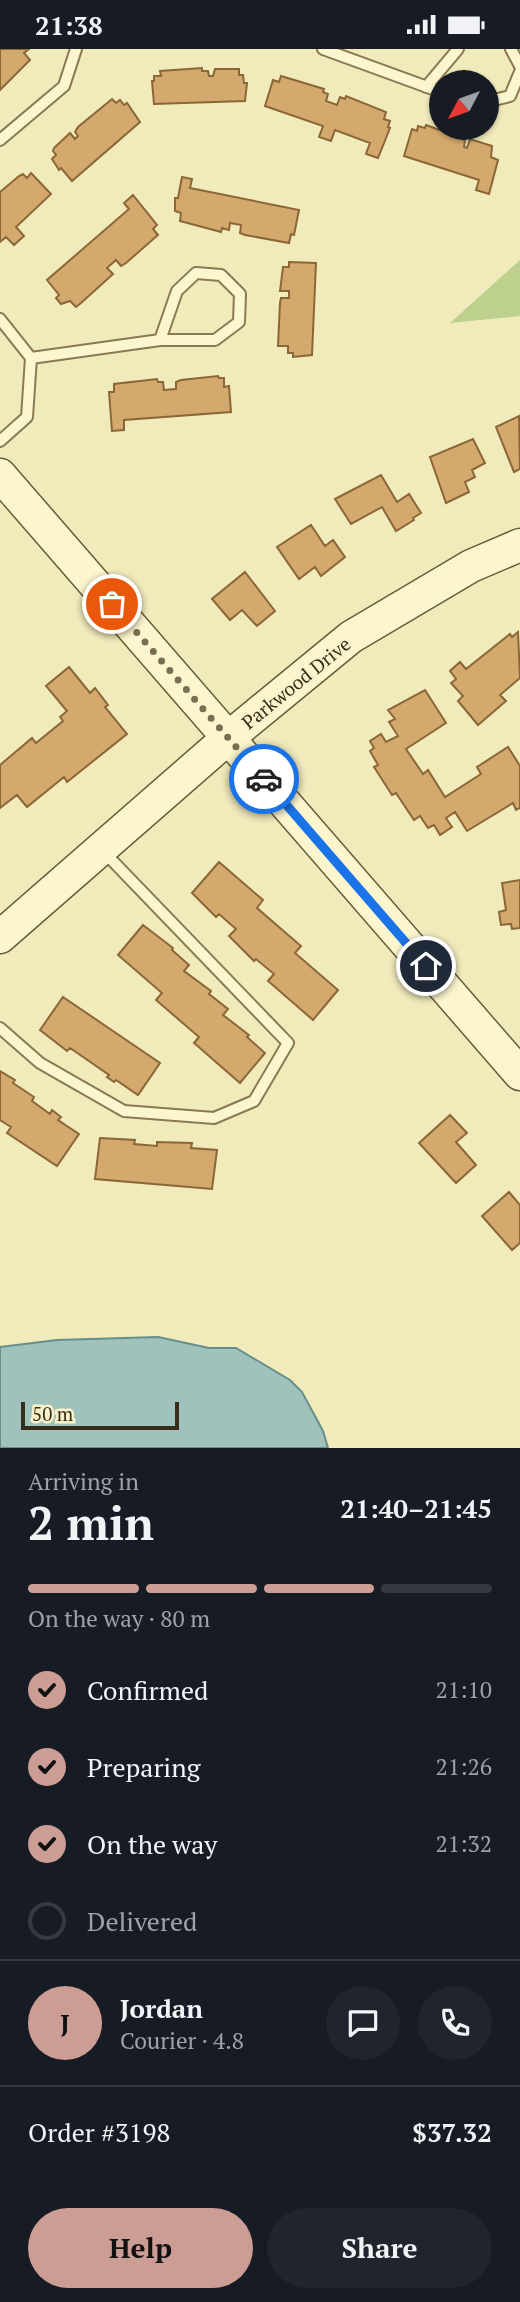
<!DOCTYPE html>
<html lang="en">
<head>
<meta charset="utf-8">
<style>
  body { margin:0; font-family:"PT Serif",serif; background:#20242c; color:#f1f3f6; height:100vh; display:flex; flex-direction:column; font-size:26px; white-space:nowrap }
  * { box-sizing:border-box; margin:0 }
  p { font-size:23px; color:#9ea1a6 }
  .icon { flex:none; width:38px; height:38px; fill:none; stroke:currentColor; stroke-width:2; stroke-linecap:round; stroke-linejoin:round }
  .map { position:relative; height:1399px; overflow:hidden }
  .drawer { display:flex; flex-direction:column; background:#171b24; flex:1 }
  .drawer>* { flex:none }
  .needle { width:46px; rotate:229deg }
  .controls { position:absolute; left:429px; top:21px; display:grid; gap:14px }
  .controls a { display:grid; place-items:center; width:70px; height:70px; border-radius:50%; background:#171b24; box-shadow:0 2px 5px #0004; font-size:35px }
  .scale { position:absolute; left:21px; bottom:18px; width:158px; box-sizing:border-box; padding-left:7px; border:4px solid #372d1a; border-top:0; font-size:19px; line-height:24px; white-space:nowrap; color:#372d1a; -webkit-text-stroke:5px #f8f3cb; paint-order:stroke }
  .pin { position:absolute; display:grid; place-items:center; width:60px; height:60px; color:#fff; margin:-30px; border:4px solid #fff; border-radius:50%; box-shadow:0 2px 7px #0007 }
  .courier { position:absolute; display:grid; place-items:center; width:70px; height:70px; margin:-35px; border:5px solid #1a73e8; border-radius:50%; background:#fff; color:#222; box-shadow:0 2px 9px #0007 }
  .summary em { font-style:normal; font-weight:800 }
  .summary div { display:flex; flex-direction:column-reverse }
  .summary { display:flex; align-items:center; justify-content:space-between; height:119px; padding:0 28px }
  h1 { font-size:46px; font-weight:800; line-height:52px }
  .bar { display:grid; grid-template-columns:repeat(4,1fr); gap:10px 7px; align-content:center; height:84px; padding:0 28px }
  .bar i { height:9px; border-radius:5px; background:#363941 }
  .bar .active { background:#cc9d95 }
  .bar p { grid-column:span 4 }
  .line { display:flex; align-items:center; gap:18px; padding:0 28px; border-top:2px solid #363941 }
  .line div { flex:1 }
  .round { display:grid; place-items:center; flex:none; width:74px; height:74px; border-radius:37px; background:#20242c }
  ol { padding:0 28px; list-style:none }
  li { display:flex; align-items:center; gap:21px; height:77px }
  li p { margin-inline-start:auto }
  li .icon { padding:7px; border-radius:50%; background:#cc9d95; color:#111; stroke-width:4 }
  li:last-child { color:#9ea1a6 }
  li i { width:38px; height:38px; border:4px solid #363941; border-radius:50% }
  .primary-button { display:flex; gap:14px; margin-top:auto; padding:14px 28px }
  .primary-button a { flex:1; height:80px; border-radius:42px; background:#cc9d95; color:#111; font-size:28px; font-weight:800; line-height:80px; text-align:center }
  .primary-button a+a { background:#20242c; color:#f1f3f6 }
  .status { display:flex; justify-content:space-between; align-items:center; height:49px; padding:0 35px; background:#171b24; direction:ltr }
  .status svg { height:19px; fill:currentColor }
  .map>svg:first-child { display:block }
</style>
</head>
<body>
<div class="status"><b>21:38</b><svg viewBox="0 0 49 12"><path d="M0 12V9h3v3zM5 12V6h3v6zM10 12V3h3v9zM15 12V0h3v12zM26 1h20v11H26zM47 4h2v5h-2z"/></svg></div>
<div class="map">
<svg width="520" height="1399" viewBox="0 0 520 1399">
  <rect width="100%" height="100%" fill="#f1eabb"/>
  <path fill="#bdd08e" d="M520 211V267L450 274Z"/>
  <path fill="#9fc2bd" stroke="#668f8c" stroke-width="2" d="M158 1288 209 1299H236L290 1331 302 1343 323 1382 328 1399H0V1298L57 1291Z"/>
  <path fill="#d3a96d" stroke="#8b6737" stroke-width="2" d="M0 0H29L24 4 30 11 0 41Z
    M202 19V22H208L209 27H213L215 20H239V26H243L244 34H247L245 52 154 55 152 32H154V27H161L160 22Z
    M281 27 324 40 323 43 328 45 326 52 337 56 340 48 345 50 346 47 386 63 384 70 390 72 388 78 390 79 378 109 366 105 370 94 335 81 331 92 319 88 323 77 265 57 273 31 279 33Z
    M112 50 116 54 120 51 124 56 127 54 140 73 72 132 61 119 59 121 52 110 56 106 53 102 54 99 70 84 75 90 78 87 75 83 78 78Z
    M426 76 461 89 465 92 464 98 467 99 470 90 492 97 491 108 498 111 489 145 476 141 479 131 404 107 412 80 417 82 418 77 425 79Z
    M31 124 51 145 16 178 24 187 14 196 6 188 0 193V143L19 127 23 125 27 129Z
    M182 128 192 130 190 139 299 161 294 186 291 185 289 194 245 186 240 184 241 176 230 174 229 181 222 179 221 183 180 172 181 164 175 162V149H178Z
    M133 146 157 176 153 180 158 186 126 214 121 217 116 211 107 219 113 225 81 254 76 258 70 252 61 255 56 249 59 246 47 231 129 160 124 154Z
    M289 213 316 214 312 306 293 308V304H288V297H278L280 254 281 249H289V242H280L283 218H289Z
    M218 327 219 329H224V338L229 337 231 363 124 371V381L112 382 109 343H114V335L157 330 158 333H163L164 341 176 340V333L181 331Z
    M519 367 520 420 514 423 496 378Z
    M473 390 485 414 472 421 475 428 465 433 469 443 446 454 430 408Z
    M381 426 397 453 409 445 421 464 413 469 414 471 396 482 382 458 351 475 335 450Z
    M311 476 325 497 333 491 345 508 321 527 315 518 299 530 277 498Z
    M245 523 275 562 257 577 242 561 230 571 212 550Z
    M518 583 520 629 500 646 506 652 478 676 458 652 463 647 451 634 456 630 450 622 460 613 466 620 510 585 512 588Z
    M69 618 90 644 95 639 108 656 105 658 127 685 67 733 64 728 27 758 17 746 0 759V716L32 689 36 694 63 672 60 668 67 662 46 637Z
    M425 641 446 674 406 700 423 725 428 721 445 748 481 725 477 718 508 698 520 717V759L516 761 513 754 467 782 455 763 446 769 452 778 440 786 434 776 428 779 420 767 414 771 396 744 392 746 374 718 378 716 370 702 374 699 370 692 381 685 386 693 398 687 389 673 395 670 388 661Z
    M219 813 263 851 257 859 301 897 295 904 338 941 313 971 268 932 274 925 256 910 254 912 229 887 236 880 219 865 216 868 192 844Z
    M520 831V879L512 880 511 875 501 876 499 863 506 861 502 834Z
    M143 876 173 899 172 901 189 916 184 922 211 942 209 945 228 960 223 966 249 986 247 988 265 1004 240 1034 194 994 199 988 156 951 162 944 118 906Z
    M63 948 160 1014 138 1046 116 1031 114 1033 107 1028 109 1026 70 999 67 1002 40 981Z
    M0 1022 15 1031 13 1034 34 1048 32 1052 50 1065 52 1061 61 1068 58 1071 79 1085 57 1117 7 1084 11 1078 0 1071Z
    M450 1066 467 1084 456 1093 476 1116 456 1134 419 1094Z
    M100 1089 135 1091 134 1095 157 1097V1093L192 1094 191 1099 217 1101 212 1140 95 1130Z
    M509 1143 520 1156V1194L512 1201 482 1167Z"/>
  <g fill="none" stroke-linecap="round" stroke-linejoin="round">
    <g stroke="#8a7953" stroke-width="14">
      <path id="lane" d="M323 0 441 43
        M511 0 520 17
        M426 38 458 0
        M486 53 510 47 520 23
        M0 91 64 37 76 0
        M0 270 31 309 27 368 0 392
        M31 309 160 291H215L239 273 240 245 221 226 196 224 177 242 160 291
        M0 979 40 1014 124 1062 214 1069 254 1052 288 994 103 802"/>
    </g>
    <g stroke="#6b5a37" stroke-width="35">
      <path id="secondary" d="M0 426 520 1025
        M0 888 228 689 351 588 471 517 520 496"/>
    </g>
    <use href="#lane" stroke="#fcf6ce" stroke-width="10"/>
    <use href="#secondary" stroke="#fcf6ce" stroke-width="32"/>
  </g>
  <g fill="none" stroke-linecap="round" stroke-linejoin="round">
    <path stroke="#786f52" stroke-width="7" stroke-dasharray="0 12.6" d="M112 555 264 730"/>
    <path stroke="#1a73e8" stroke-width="9" d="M264 730 426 917"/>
  </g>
  <g text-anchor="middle" stroke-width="5" stroke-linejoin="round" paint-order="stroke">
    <g font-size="19" fill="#372d1a" stroke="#f8f3cb">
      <text transform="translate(296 634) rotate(-39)" y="7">Parkwood Drive</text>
    </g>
  </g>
</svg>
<div class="controls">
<a><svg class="needle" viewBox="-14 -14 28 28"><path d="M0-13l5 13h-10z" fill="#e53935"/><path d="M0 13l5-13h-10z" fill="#9ea1a6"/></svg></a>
</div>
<div class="scale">50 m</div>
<div class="pin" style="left:112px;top:555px;background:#ea580c"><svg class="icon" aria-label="bag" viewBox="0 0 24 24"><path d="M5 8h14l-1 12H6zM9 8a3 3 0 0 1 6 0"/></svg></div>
<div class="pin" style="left:426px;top:917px;background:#1f2937"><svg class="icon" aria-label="home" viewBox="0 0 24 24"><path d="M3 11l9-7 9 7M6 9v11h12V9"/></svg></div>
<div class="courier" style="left:264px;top:730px"><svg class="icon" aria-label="car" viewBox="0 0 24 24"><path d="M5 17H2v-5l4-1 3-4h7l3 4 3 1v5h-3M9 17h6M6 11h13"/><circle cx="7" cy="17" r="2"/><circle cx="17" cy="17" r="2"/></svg></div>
</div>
<section class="drawer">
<div class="summary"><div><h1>2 min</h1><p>Arriving in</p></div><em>21:40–21:45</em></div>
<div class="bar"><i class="active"></i><i class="active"></i><i class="active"></i><i></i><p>On the way · 80 m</p></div>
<ol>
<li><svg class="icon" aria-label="check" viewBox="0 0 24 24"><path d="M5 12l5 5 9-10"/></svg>Confirmed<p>21:10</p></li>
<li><svg class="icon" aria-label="check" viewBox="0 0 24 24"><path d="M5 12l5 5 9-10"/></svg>Preparing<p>21:26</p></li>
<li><svg class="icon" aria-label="check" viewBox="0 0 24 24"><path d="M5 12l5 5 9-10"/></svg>On the way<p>21:32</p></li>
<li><i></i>Delivered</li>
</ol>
<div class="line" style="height:126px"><b class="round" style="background:#cc9d95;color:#111">J</b><div><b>Jordan</b><p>Courier · 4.8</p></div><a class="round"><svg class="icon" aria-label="chat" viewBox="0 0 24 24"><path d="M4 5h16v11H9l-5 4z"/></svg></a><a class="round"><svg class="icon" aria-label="phone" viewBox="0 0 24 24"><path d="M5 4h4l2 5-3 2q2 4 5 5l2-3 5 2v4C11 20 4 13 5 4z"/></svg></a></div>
<div class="line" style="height:91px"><div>Order #3198</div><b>$37.32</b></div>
<div class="primary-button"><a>Help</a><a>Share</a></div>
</section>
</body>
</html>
